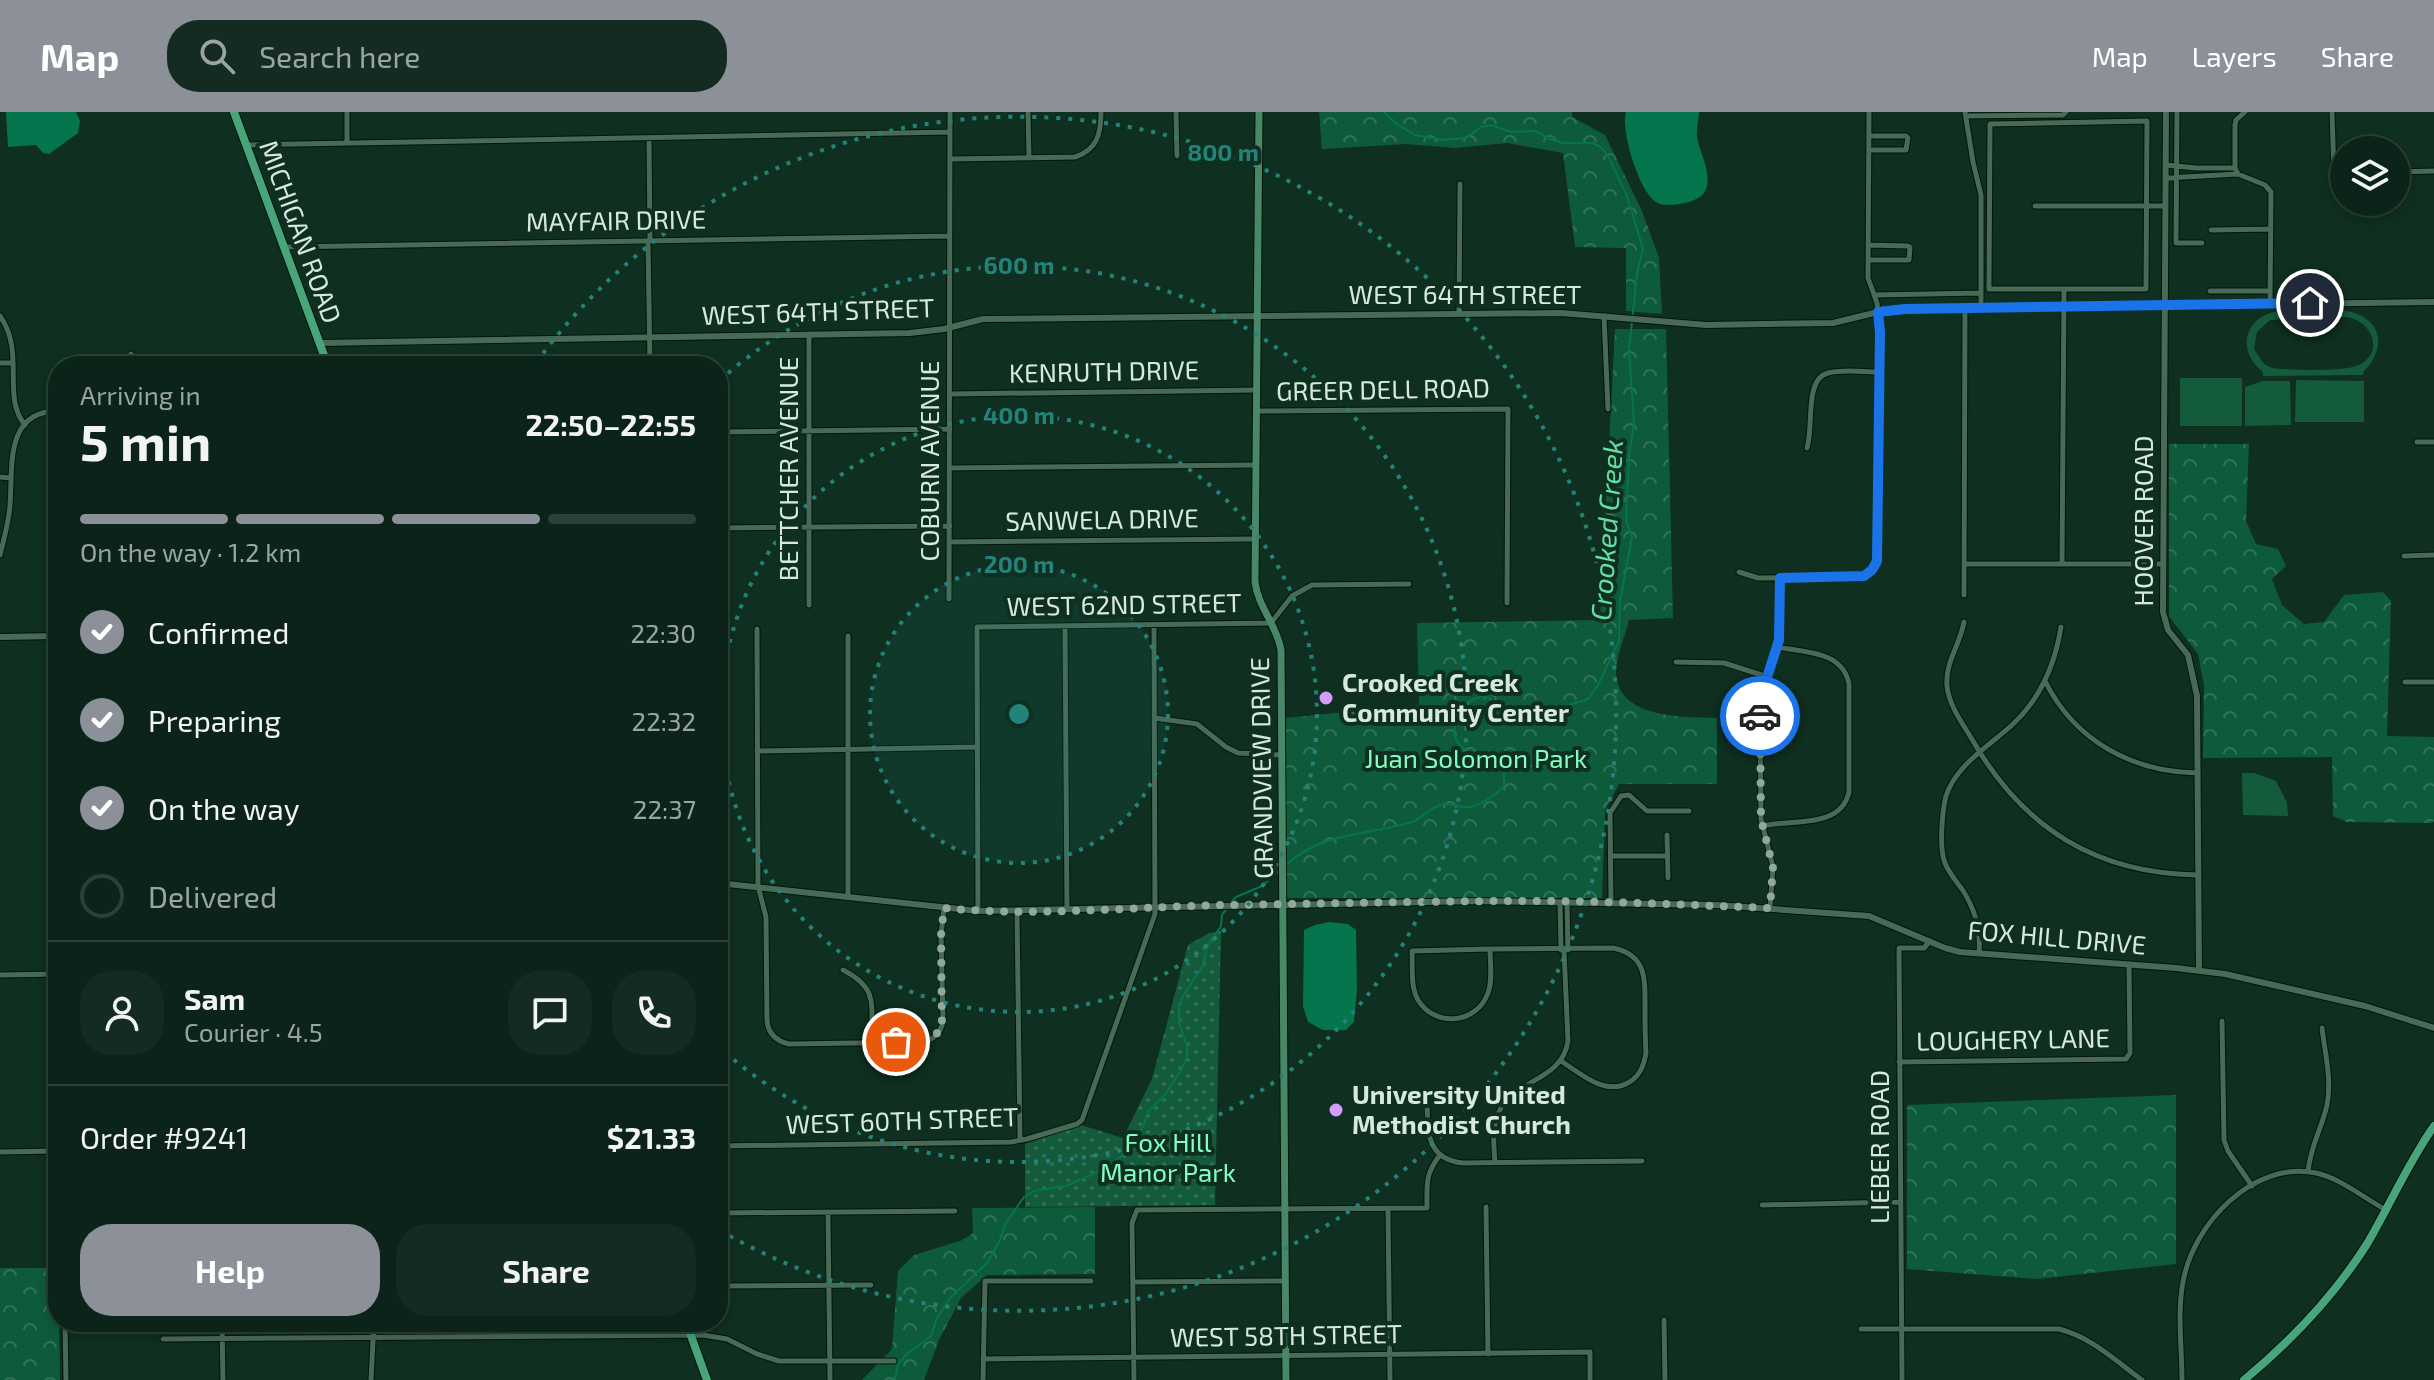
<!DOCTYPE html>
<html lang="en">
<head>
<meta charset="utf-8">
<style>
  body { margin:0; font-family:"Exo 2",sans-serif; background:#142b21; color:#f1f3f6; height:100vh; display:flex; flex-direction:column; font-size:30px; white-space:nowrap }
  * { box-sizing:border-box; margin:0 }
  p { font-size:26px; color:#9aa4a2 }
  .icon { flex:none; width:44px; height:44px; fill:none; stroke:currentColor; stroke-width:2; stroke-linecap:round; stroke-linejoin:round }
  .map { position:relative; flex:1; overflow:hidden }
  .panel { position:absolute; left:48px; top:244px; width:680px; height:976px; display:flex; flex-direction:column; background:#0b2318; border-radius:32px; box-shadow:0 4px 12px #0003,0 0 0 2px #2b4037 }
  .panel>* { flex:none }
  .tools { position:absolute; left:2330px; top:24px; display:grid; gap:16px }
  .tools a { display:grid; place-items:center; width:80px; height:80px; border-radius:50%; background:#0b2318; box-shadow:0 4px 12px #0003,0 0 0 2px #2b4037; font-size:40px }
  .pin { position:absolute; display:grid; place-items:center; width:68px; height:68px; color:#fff; margin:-34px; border:4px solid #fff; border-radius:50%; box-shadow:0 2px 8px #0007 }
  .courier { position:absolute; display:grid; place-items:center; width:80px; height:80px; margin:-40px; border:6px solid #1a73e8; border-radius:50%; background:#fff; color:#222; box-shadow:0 2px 10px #0007 }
  .headline em { font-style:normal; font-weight:700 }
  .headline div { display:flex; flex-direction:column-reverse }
  .headline { display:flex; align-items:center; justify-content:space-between; height:136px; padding:0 32px }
  h1 { font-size:52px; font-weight:700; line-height:60px }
  .bar { display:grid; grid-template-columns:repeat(4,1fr); gap:12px 8px; align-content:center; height:96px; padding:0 32px }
  .bar i { height:10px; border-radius:6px; background:#2b4037 }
  .bar .selected { background:#8c9099 }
  .bar p { grid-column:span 4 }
  .line { display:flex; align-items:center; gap:20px; padding:0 32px; border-top:2px solid #2b4037 }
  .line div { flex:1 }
  .round { display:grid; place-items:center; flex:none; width:84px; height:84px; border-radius:32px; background:#142b21 }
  ol { padding:0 32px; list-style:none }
  li { display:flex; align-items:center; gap:24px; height:88px }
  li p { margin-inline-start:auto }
  li .icon { padding:8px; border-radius:50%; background:#8c9099; color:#fff; stroke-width:4 }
  li:last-child { color:#9aa4a2 }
  li i { width:44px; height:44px; border:4px solid #2b4037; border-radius:50% }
  .button { display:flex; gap:16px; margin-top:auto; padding:16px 32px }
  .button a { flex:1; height:92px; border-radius:32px; background:#8c9099; color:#fff; font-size:32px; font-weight:700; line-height:92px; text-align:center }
  .button a+a { background:#142b21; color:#f1f3f6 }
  header { display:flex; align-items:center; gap:48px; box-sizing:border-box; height:112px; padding:0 40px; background:#8c9099; color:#fff }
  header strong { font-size:38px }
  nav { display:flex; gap:44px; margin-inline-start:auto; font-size:28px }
  .search { width:560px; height:72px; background:#142b21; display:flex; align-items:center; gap:20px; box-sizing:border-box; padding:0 28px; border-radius:32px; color:#9aa4a2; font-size:30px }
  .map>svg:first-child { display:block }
</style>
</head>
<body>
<header>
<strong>Map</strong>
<div class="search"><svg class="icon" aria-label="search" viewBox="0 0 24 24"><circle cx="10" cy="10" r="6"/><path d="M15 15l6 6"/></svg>Search here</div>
<nav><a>Map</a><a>Layers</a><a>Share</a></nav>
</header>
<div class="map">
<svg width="2434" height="1268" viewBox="0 0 2434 1268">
  <defs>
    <pattern id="grass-dots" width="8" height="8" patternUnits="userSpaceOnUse" patternTransform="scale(2)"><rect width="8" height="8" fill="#145b3c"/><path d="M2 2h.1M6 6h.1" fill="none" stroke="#357358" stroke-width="1.8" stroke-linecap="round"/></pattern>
    <pattern id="forest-crowns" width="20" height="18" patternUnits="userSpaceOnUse" patternTransform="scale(2)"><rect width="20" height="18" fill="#0e5b3c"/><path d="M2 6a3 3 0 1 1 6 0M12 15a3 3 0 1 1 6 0" fill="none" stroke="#307358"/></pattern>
  </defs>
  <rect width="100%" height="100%" fill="#0f2f20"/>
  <path fill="url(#grass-dots)" d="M1221 819 1215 1093 1025 1095V1032L1081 1013 1123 1026 1152 967 1188 833 1209 821Z"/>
  <path fill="url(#forest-crowns)" d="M1319 0H1572V5L1605 23 1642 99 1659 146 1662 202 1626 199V136L1575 135 1563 41 1507 31 1455 36 1406 32 1322 37Z
    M1615 217H1666L1673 506 1629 508C1625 525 1615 546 1616 563 1620 607 1685 605 1717 606V672H1619L1605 698 1602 786H1287L1284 606 1419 593 1417 511 1600 508Z
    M2169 332H2249L2246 409 2256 432 2278 437 2286 454 2272 467 2282 493 2304 512 2324 510 2344 483 2383 480 2391 489 2387 624 2434 625V708L2432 711 2347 710 2333 704 2332 645 2203 646 2204 573 2198 542 2169 504Z
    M2176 983V1152L2037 1167 1907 1157V993Z
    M1095 1095V1162L987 1163 961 1186 939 1228 924 1268H862L892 1237 898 1159 914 1143 963 1128 973 1121 972 1096Z
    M0 1156H58L60 1268H0Z"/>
  <path fill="#145b3c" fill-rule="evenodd" d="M2279 199H2347C2381 205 2388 235 2364 259L2363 263 2263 264V260C2235 238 2245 204 2279 199ZM2346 205C2372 208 2385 240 2359 253 2346 260 2288 258 2272 256L2264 252 2254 237 2257 220 2270 208Z
    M2180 266H2242V314H2180Z
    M2296 268 2364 269V310H2295Z
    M2263 269H2290L2291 313 2245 314V275Z
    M2242 661H2254L2276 669 2287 691 2288 704 2243 703Z"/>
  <path fill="#04754c" d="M6 0H76L80 9 78 21 49 42 43 41 36 33 8 35Z
    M1626 0H1699C1699 8 1696 17 1697 25 1700 42 1710 56 1707 74 1705 83 1698 87 1689 90 1680 92 1667 95 1658 91 1640 84 1620 17 1626 0Z
    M1329 810 1348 812 1356 818 1357 878 1354 910 1346 918H1323L1308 910 1303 894 1304 818 1315 813Z"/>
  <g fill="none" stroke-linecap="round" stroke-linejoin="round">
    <path stroke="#04754c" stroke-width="2" d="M1286 753C1321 720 1369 723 1412 710 1423 706 1430 694 1444 692 1452 691 1460 696 1468 695 1479 695 1497 682 1504 674V654C1492 640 1482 643 1466 640 1461 635 1457 631 1455 624 1452 610 1465 587 1480 585 1493 583 1496 596 1507 599 1531 605 1564 595 1588 587L1598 573 1619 529 1620 489 1632 425 1626 408 1629 344 1634 311 1629 238 1637 161 1643 137 1627 84 1608 44 1601 35 1592 31H1563L1550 27 1535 19 1511 20 1491 13 1481 15 1466 26 1443 28 1415 23 1398 13 1384 0
      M1231 791 1236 785 1262 774 1278 760
      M895 1268 898 1252 907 1242 931 1224 937 1206 951 1185 987 1151 999 1130 1006 1111 1024 1085 1034 1079 1066 1074 1089 1064 1113 1051 1131 1035 1144 1013 1147 1001 1164 984 1181 959 1187 944V934L1179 911V895L1183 884 1203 854 1207 835 1221 814 1222 803 1227 796"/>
    <g stroke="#001709" stroke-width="7">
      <path id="minor" d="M347 0V31
        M1028 0 1029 46
        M1176 0 1177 44
        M1965 0 1973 50 1981 83V195
        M2177 0 2176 131H2202
        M2245 0 2236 8 2235 13V56L2238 62 2265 73 2271 80 2270 191
        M2332 0 2334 62H2344
        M1966 4 2063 3 2066 0
        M2147 9 2146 177H1989L1990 12Z
        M1869 24H1906L1908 26 1906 38H1869
        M649 26 650 129
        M247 33 950 20
        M950 47 1075 45C1097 38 1101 22 1101 0
        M2166 53 2196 56H2235
        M2396 60 2434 59
        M2166 66 2238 62
        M2035 94H2165
        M2211 118 2271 117
        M648 129 650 254
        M1868 133 1908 134 1910 135 1909 148H1868
        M284 135 950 124
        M2210 179H2270
        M1874 183 1981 181
        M1459 202 1460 72
        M0 204C26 241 1 284 25 313
        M1604 204 1608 297
        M809 222V493
        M70 247 76 254
        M0 251H13
        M98 254H112
        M124 254 131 242
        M951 282 1257 278
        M1258 299 1508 297 1507 491
        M718 320 950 317
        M2417 330H2434
        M1807 336C1814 315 1804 267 1828 261 1844 257 1863 260 1880 260
        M950 356 1256 353
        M0 365 11 366
        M718 416 950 414
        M950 430 1255 427
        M0 443C4 426 9 410 10 393 13 356 4 299 58 299
        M2404 444 2434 443
        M1964 452H2163
        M2062 452 2064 178
        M1739 460 1758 466 1851 465C1865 464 1871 461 1877 449L1880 220 1877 191 1868 166 1869 0
        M1964 483 1965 196
        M949 487 950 0
        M1964 510C1960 533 1945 550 1947 574 1949 594 1963 612 1973 629 2024 717 2097 762 2199 763
        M1065 514 1067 797
        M757 517 758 774 766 805 767 908C768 922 776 929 789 932L920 930C933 929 941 921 943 909L941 823 944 796
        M848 524V785
        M1676 550 1724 551 1768 565
        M2045 569C2075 629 2132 660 2198 661
        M2405 570H2434
        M1155 606 1197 612 1226 635 1238 641 1282 643
        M757 639 977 635
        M1762 714C1792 707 1841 717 1849 680V572C1843 539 1804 540 1777 535
        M1667 723 1668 766
        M1611 744H1667
        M1567 789 1568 838
        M1560 790 1561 838
        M1611 790 1610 701 1621 684 1629 683 1647 699H1689
        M1770 796 1773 755 1761 707 1760 602 1763 578 1779 528 1780 466
        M978 799 977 515 1271 511 1292 484 1312 473 1409 472
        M1017 799 1020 1028
        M1490 837 1613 836C1647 843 1645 867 1645 896 1645 911 1645 926 1646 941 1644 952 1641 962 1631 969 1607 986 1581 962 1561 949
        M1490 837C1490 851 1493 868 1488 881 1477 912 1435 916 1418 888 1410 874 1413 855 1412 839Z
        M1979 841C1981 818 1975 797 1962 777 1956 769 1949 761 1945 751 1939 737 1942 700 1946 684 1956 653 1989 634 2012 613 2040 587 2055 553 2061 515
        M843 858C880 877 871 894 871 931
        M0 863 58 862
        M2222 909 2224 1028 2228 1039 2252 1074
        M1899 950 2126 947 2130 941 2129 852
        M1427 986C1428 1016 1424 1047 1463 1051L1642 1049
        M718 1034 1011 1030 1027 1027 1077 1012 1082 1008 1155 802 1154 513
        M0 1040 58 1039
        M1495 1050C1494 1036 1492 1019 1497 1005 1509 967 1562 971 1568 929L1564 838
        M2308 1060C2310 1035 2322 1016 2327 993 2332 968 2325 941 2322 916
        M1762 1093 1900 1090
        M1486 1095 1488 1242
        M1388 1097 1390 1268
        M828 1100 830 1268
        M718 1101 955 1099
        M1134 1170 1285 1169
        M718 1174 871 1173
        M1664 1208 1665 1268
        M65 1210 66 1268
        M222 1210 223 1268
        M1861 1217H2059C2091 1225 2116 1249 2142 1268
        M163 1227 703 1223 727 1227 757 1242 779 1249H894
        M983 1247 1590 1240V1268
        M371 1268 374 1210
        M983 1268 985 1169H1091
        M1134 1268 1132 1111 1137 1098 1427 1096C1427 1072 1425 1062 1440 1043
        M1902 1268 1899 836H1924L1930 829
        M2182 1268C2182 1237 2177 1201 2183 1170 2193 1113 2252 1048 2316 1061 2340 1066 2364 1086 2386 1098"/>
    </g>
    <g stroke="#001709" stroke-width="8">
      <path id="tertiary" d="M2166 0 2163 500 2168 518 2188 543 2197 584 2199 858
        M319 231 910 221 944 217 983 207 1561 201 1706 213 1833 211 1878 200 1905 197 2434 190
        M0 525 58 524
        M718 771 978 799 1476 789 1717 793 1869 804 1945 836 1960 840 2176 856 2225 862 2365 894 2434 916"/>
    </g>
    <g stroke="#001709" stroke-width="9">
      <path id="secondary" d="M1259 0 1255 470C1258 495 1277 513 1281 538L1286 1268"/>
    </g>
    <g stroke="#001709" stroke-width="10">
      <path id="primary" d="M234 0 328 254
        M686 1210 707 1268
        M2244 1268C2291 1229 2334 1184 2367 1132 2390 1093 2408 1051 2434 1014"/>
    </g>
    <use href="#minor" stroke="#4a6a58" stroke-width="5"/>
    <use href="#tertiary" stroke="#4a6a58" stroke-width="6"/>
    <use href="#secondary" stroke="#498769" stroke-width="7"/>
    <use href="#primary" stroke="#48a47a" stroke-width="8"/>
  </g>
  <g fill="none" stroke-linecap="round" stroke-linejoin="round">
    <path stroke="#91a89c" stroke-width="8" stroke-dasharray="0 14.4" d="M896 930C914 930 932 933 942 914L941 823 944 796C1036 805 1131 795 1223 793 1325 792 1426 789 1527 789 1608 789 1689 793 1770 796L1773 755 1761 707 1760 604"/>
    <path stroke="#1a73e8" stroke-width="10" d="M1760 604 1763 578 1779 528 1780 466 1864 464 1872 458 1877 449 1880 220 1878 200 1905 197 2310 191"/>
  </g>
  <circle cx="1019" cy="602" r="149" fill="#238279" fill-opacity=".12"/>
  <g fill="none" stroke="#238279" stroke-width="4" stroke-dasharray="4 8">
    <circle cx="1019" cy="602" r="149"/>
    <circle cx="1019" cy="602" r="298"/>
    <path d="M719 269A448 448 0 1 1 719 935"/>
    <path d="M536 251A597 597 0 1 1 721 1119"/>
  </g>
  <g fill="#d49cfc" stroke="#0f2f20" stroke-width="3">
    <circle cx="1326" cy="586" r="8"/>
    <circle cx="1336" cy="998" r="8"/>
  </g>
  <g text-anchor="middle" stroke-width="8" stroke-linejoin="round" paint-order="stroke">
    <g font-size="26" fill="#d7e9df" stroke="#0f2f20">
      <text transform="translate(616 109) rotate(-1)" y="9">MAYFAIR DRIVE</text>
      <text transform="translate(300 120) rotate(70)" y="9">MICHIGAN ROAD</text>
      <text x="1465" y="192">WEST 64TH STREET</text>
      <text transform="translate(818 200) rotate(-2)" y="9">WEST 64TH STREET</text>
      <text transform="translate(1104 260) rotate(-1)" y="9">KENRUTH DRIVE</text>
      <text transform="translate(1383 278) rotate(-1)" y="9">GREER DELL ROAD</text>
      <text transform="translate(930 349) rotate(-90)" y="9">COBURN AVENUE</text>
      <text transform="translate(789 357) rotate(-90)" y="9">BETTCHER AVENUE</text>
      <text transform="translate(1102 408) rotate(-1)" y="9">SANWELA DRIVE</text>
      <text transform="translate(2144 409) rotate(-90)" y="9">HOOVER ROAD</text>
      <text transform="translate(1124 493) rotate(-1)" y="9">WEST 62ND STREET</text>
      <text transform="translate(1262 656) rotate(-91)" y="9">GRANDVIEW DRIVE</text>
      <text transform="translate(2057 826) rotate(5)" y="9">FOX HILL DRIVE</text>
      <text transform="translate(2013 928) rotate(-1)" y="9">LOUGHERY LANE</text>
      <text transform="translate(902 1009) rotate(-2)" y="9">WEST 60TH STREET</text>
      <text transform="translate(1880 1035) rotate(-90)" y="9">LIEBER ROAD</text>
      <text transform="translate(1286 1224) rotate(-1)" y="9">WEST 58TH STREET</text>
    </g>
    <g font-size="26" font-weight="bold" fill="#d7e9df" stroke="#0f2f20" text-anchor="start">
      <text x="1342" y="580">Crooked Creek<tspan x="1342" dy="30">Community Center</tspan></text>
      <text x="1352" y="992">University United<tspan x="1352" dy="30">Methodist Church</tspan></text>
    </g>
    <g font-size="26" fill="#83fec1" stroke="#0f2f20">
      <text x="1476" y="656">Juan Solomon Park</text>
      <text x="1168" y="1040">Fox Hill<tspan x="1168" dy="30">Manor Park</tspan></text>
    </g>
    <g font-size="28" font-style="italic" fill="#63dfa4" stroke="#0f2f20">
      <text transform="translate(1607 418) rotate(-86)" y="10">Crooked Creek</text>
    </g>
  </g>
  <circle cx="1019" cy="602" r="12" fill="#238279" stroke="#0f2f20" stroke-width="4"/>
  <g font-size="24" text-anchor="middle" font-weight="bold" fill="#238279" stroke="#0f2f20" stroke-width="8" stroke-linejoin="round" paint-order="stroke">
    <text x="1223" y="49">800 m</text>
    <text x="1019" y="162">600 m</text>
    <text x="1019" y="312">400 m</text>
    <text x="1019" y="461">200 m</text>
  </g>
</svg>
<div class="tools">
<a><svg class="icon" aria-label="layers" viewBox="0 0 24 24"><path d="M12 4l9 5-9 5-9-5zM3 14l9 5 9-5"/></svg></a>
</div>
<div class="pin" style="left:896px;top:930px;background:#ea580c"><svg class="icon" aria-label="bag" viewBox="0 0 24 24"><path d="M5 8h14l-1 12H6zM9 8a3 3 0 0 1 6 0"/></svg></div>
<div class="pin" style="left:2310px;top:191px;background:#1f2937"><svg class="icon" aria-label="home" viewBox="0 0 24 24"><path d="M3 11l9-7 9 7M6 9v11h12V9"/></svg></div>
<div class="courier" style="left:1760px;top:604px"><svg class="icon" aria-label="car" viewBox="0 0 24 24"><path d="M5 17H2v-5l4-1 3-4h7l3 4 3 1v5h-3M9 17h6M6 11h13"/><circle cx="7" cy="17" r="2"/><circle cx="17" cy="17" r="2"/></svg></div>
<section class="panel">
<div class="headline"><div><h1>5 min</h1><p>Arriving in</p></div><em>22:50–22:55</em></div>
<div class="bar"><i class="selected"></i><i class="selected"></i><i class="selected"></i><i></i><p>On the way · 1.2 km</p></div>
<ol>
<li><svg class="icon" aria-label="check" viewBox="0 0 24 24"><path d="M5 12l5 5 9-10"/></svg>Confirmed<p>22:30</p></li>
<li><svg class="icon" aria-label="check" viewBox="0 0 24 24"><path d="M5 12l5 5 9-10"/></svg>Preparing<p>22:32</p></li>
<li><svg class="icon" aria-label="check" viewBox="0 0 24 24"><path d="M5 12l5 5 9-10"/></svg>On the way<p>22:37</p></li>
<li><i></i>Delivered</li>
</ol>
<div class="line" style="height:144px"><a class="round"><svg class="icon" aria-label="person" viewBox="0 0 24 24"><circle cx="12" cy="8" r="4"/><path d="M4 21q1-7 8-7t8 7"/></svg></a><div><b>Sam</b><p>Courier · 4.5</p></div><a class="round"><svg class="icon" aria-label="chat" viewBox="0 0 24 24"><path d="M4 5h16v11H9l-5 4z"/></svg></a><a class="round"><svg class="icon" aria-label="phone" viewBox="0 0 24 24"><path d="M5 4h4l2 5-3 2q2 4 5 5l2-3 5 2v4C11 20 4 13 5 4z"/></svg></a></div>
<div class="line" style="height:104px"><div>Order #9241</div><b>$21.33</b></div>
<div class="button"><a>Help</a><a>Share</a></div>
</section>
</div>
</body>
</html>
